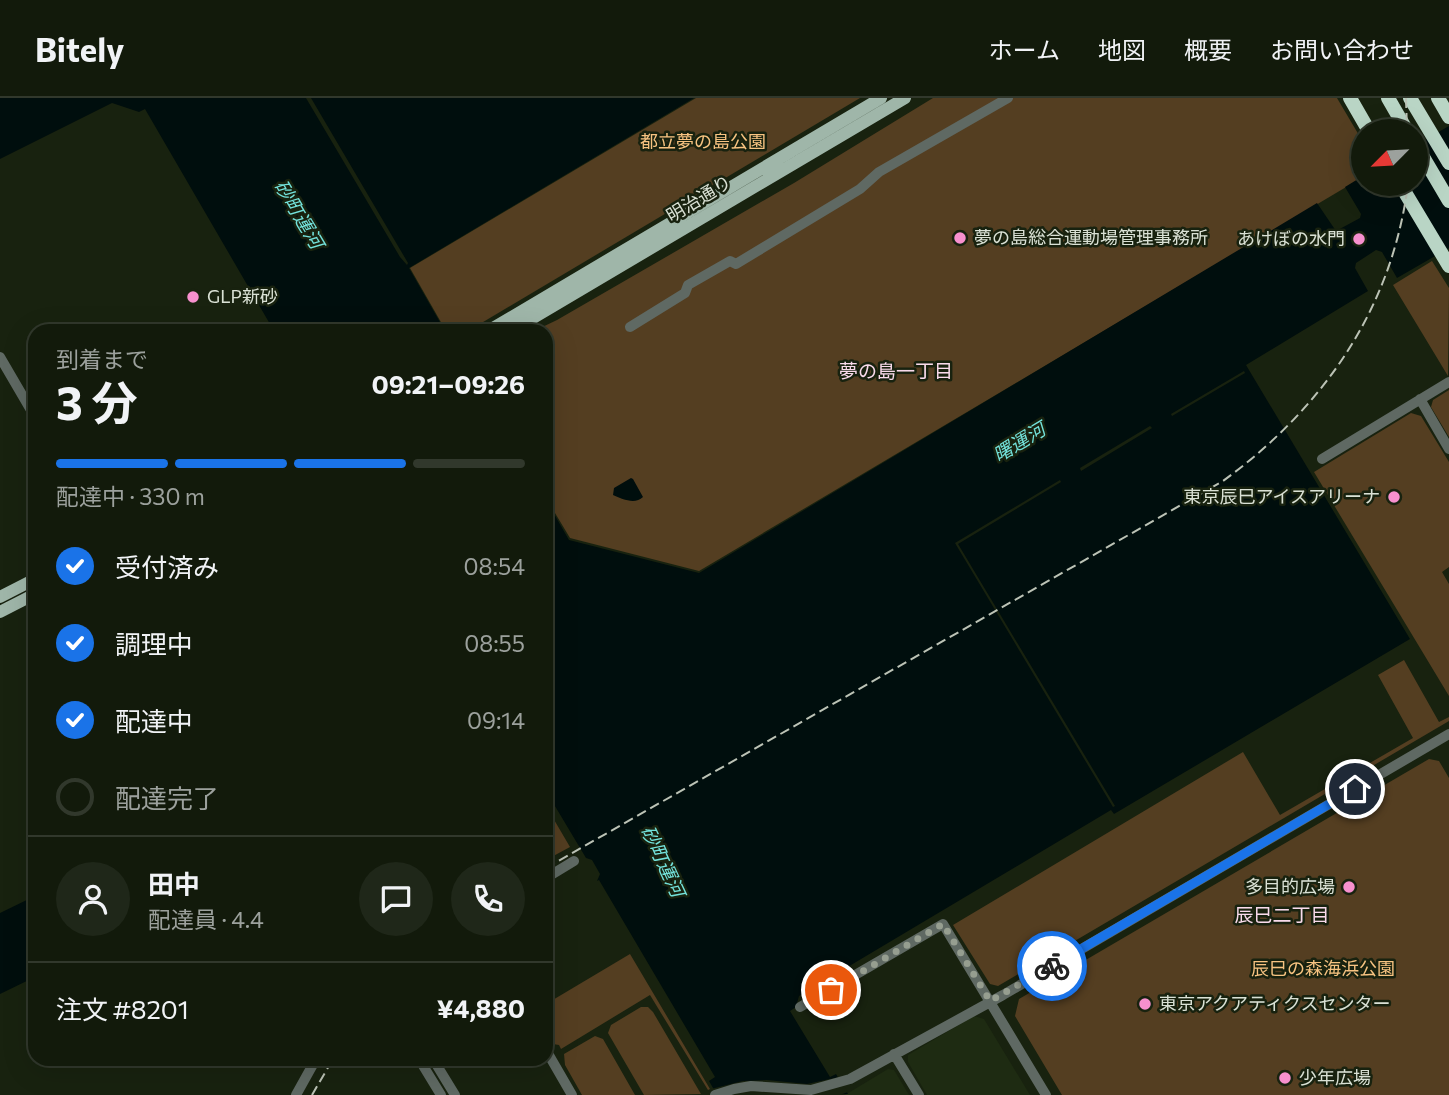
<!DOCTYPE html>
<html lang="ja">
<head>
<meta charset="utf-8">
<style>
  body { margin:0; font-family:Commissioner,"Noto Sans JP",sans-serif; background:#1f2719; color:#f1f3f6; height:100vh; display:flex; flex-direction:column; font-size:26px; white-space:nowrap }
  * { box-sizing:border-box; margin:0 }
  p { font-size:23px; color:#9ca19d }
  .icon { flex:none; width:38px; height:38px; fill:none; stroke:currentColor; stroke-width:2; stroke-linecap:round; stroke-linejoin:round }
  .map { position:relative; flex:1; overflow:hidden }
  .drawer { position:absolute; left:28px; top:226px; width:525px; height:742px; display:flex; flex-direction:column; background:#121a0b; border-radius:21px; box-shadow:0 7px 28px #0002,0 0 0 2px #31382c }
  .drawer>* { flex:none }
  .needle { width:46px; rotate:246deg }
  .buttons { position:absolute; left:1351px; top:21px; display:grid; gap:14px }
  .buttons a { display:grid; place-items:center; width:77px; height:77px; border-radius:50%; background:#121a0b; box-shadow:0 7px 28px #0002,0 0 0 2px #31382c; font-size:35px }
  .pin { position:absolute; display:grid; place-items:center; width:60px; height:60px; color:#fff; margin:-30px; border:4px solid #fff; border-radius:50%; box-shadow:0 2px 7px #0007 }
  .courier { position:absolute; display:grid; place-items:center; width:70px; height:70px; margin:-35px; border:5px solid #1a73e8; border-radius:50%; background:#fff; color:#222; box-shadow:0 2px 9px #0007 }
  .headline em { font-style:normal; font-weight:700 }
  .headline div { display:flex; flex-direction:column-reverse }
  .headline { display:flex; align-items:center; justify-content:space-between; height:119px; padding:0 28px }
  h1 { font-size:46px; font-weight:700; line-height:52px }
  .bar { display:grid; grid-template-columns:repeat(4,1fr); gap:10px 7px; align-content:center; height:84px; padding:0 28px }
  .bar i { height:9px; border-radius:5px; background:#31382c }
  .bar .selected { background:#1a73e8 }
  .bar p { grid-column:span 4 }
  .line { display:flex; align-items:center; gap:18px; padding:0 28px; border-top:2px solid #31382c }
  .line div { flex:1 }
  .round { display:grid; place-items:center; flex:none; width:74px; height:74px; border-radius:37px; background:#1f2719 }
  ol { padding:0 28px; list-style:none }
  li { display:flex; align-items:center; gap:21px; height:77px }
  li p { margin-inline-start:auto }
  li .icon { padding:7px; border-radius:50%; background:#1a73e8; color:#fff; stroke-width:4 }
  li:last-child { color:#9ca19d }
  li i { width:38px; height:38px; border:4px solid #31382c; border-radius:50% }
  header { display:flex; align-items:center; gap:42px; box-sizing:border-box; height:98px; padding:0 35px; background:#121a0b; border-bottom:2px solid #31382c }
  header strong { font-size:33px }
  nav { display:flex; gap:38px; margin-inline-start:auto; font-size:24px }
  .map>svg:first-child { display:block }
</style>
</head>
<body>
<header>
<strong>Bitely</strong>
<nav><a>ホーム</a><a>地図</a><a>概要</a><a>お問い合わせ</a></nav>
</header>
<div class="map">
<svg width="1449" height="997" viewBox="0 0 1449 997">
  <rect width="100%" height="100%" fill="#18220f"/>
  <path fill="#1e2b12" d="M974 918 984 921 1030 997H927L908 964V957Z
    M888 971 894 972 909 997H845Z"/>
  <path fill="#543e21" d="M696 0H860L468 233H446L410 170Z
    M933 0H1337L1363 44V79L699 473 570 440 546 400V233H534L557 222 794 85Z
    M1432 163 1449 190 1448 278 1393 187Z
    M1449 292V339L1431 309 1433 302Z
    M1411 315 1421 318 1449 364V469L1442 474 1449 486V598L1314 374Z
    M1404 562 1439 624 1449 619V623L998 888 990 886 953 827 1243 654 1280 717 1413 640 1378 577Z
    M1429 661 1439 663 1449 680V997H1062L1015 918 1019 901Z
    M546 708 570 749 546 762Z
    M630 856 710 991 708 992 650 897 561 951 559 947 553 946 546 935V906Z
    M641 909H648L653 914 701 996 644 997 608 935 611 927Z
    M595 938 603 941 635 997H582L565 967 564 956Z"/>
  <path fill="#000e0d" d="M0 0H694L409 170 445 233H274L145 11 139 14 112 5 0 61Z
    M1449 28V150L1397 180 1382 154 1376 152 1356 165 1355 170 1368 193 1246 267 1410 541 1114 716 1111 712 799 898 796 909 790 913 830 979 836 976 848 996 717 997 709 983 715 979 599 782 597 783 600 776 592 762 586 760 546 693V402L569 442 699 475 1317 105 1336 133 1360 120 1361 116 1345 89 1363 78V86H1416V47Z
    M631 380 633 381 643 399C635 407 622 401 613 397L614 390Z
    M35 798V879L0 896V815Z"/>
  <path fill="#18220f" d="M306 0H311L408 165 407 167 400 159Z
    M1244 273 1245 275 1172 318 1171 316Z
    M1150 328 1152 330 1081 373 1080 370Z
    M1060 382 1061 384 958 446 1115 708 1113 709 955 445Z
    M839 979 848 994 840 997H714L711 991 743 983 767 982 807 986Z"/>
  <g fill="none" stroke-linecap="round" stroke-linejoin="round">
    <path stroke="#5f6963" stroke-width="10" d="M630 229 685 195 688 187 730 163 736 166 860 91 879 74 1008 0
      M0 259 35 319
      M1420 301 1449 351
      M1322 361 1449 284
      M546 780 574 763
      M800 909 943 826 1046 997
      M546 952 572 997
      M894 956 919 997
      M419 961 441 997
      M433 961 455 997
      M296 997 316 961
      M715 997 734 991 751 988 811 992 850 981 1003 897 1449 636"/>
    <path stroke="#9fb6a9" stroke-width="12" d="M488 233 881 0
      M511 233 905 0
      M0 499 35 481
      M0 514 35 496"/>
    <path stroke="#b9d5c5" stroke-width="14" d="M1350 0 1369 33
      M1388 0 1407 33
      M1410 0 1449 65
      M1438 0 1449 19
      M1416 47 1449 103
      M1400 86 1449 168"/>
    <path stroke="#bcc3b6" stroke-width="2" stroke-dasharray="10 5" stroke-linecap="butt" d="M1406 0 1407 33
      M546 770 1223 383C1323 310 1392 211 1408 86
      M312 997 333 961"/>
  </g>
  <g fill="none" stroke-linecap="round" stroke-linejoin="round">
    <path stroke="#969e90" stroke-width="7" stroke-dasharray="0 12.6" d="M831 892 943 826 990 903 1052 868"/>
    <path stroke="#1a73e8" stroke-width="9" d="M1052 868 1355 691"/>
  </g>
  <g fill="#f790ce" stroke="#18220f" stroke-width="2.5">
    <circle cx="960" cy="140" r="7"/>
    <circle cx="1359" cy="141" r="7"/>
    <circle cx="193" cy="199" r="7"/>
    <circle cx="1394" cy="399" r="7"/>
    <circle cx="1349" cy="789" r="7"/>
    <circle cx="1145" cy="906" r="7"/>
    <circle cx="1285" cy="980" r="7"/>
  </g>
  <g text-anchor="middle" stroke-width="5" stroke-linejoin="round" paint-order="stroke">
    <g font-size="18" fill="#f7c381" stroke="#18220f">
      <text x="703" y="50">都立夢の島公園</text>
      <text x="1323" y="877">辰巳の森海浜公園</text>
    </g>
    <g font-size="18" fill="#dae1d5" stroke="#18220f">
      <text transform="translate(699 101) rotate(-31)" y="6">明治通り</text>
    </g>
    <g font-size="18" fill="#dae1d5" stroke="#18220f" text-anchor="start">
      <text x="974" y="146">夢の島総合運動場管理事務所</text>
      <text x="1345" y="147" text-anchor="end">あけぼの水門</text>
      <text x="207" y="205">GLP新砂</text>
      <text x="1380" y="405" text-anchor="end">東京辰巳アイスアリーナ</text>
      <text x="1335" y="795" text-anchor="end">多目的広場</text>
      <text x="1159" y="912">東京アクアティクスセンター</text>
      <text x="1299" y="986">少年広場</text>
    </g>
    <g font-size="19" font-style="italic" fill="#73e2db" stroke="#18220f">
      <text transform="translate(299 116) rotate(59)" y="7">砂町運河</text>
      <text transform="translate(1019 344) rotate(-31)" y="7">曙運河</text>
      <text transform="translate(663 763) rotate(65)" y="7">砂町運河</text>
    </g>
    <g font-size="19" fill="#f9daeb" stroke="#18220f">
      <text x="896" y="280">夢の島一丁目</text>
      <text x="1282" y="824">辰巳二丁目</text>
    </g>
  </g>
</svg>
<div class="buttons">
<a><svg class="needle" viewBox="-14 -14 28 28"><path d="M0-13l5 13h-10z" fill="#e53935"/><path d="M0 13l5-13h-10z" fill="#9ca19d"/></svg></a>
</div>
<div class="pin" style="left:831px;top:892px;background:#ea580c"><svg class="icon" aria-label="bag" viewBox="0 0 24 24"><path d="M5 8h14l-1 12H6zM9 8a3 3 0 0 1 6 0"/></svg></div>
<div class="pin" style="left:1355px;top:691px;background:#1f2937"><svg class="icon" aria-label="home" viewBox="0 0 24 24"><path d="M3 11l9-7 9 7M6 9v11h12V9"/></svg></div>
<div class="courier" style="left:1052px;top:868px"><svg class="icon" aria-label="bike" viewBox="0 0 24 24"><circle cx="6" cy="16" r="4"/><circle cx="18" cy="16" r="4"/><path d="M6 16l4-8h5l3 8M10 8l3 8H6M13 5h3"/></svg></div>
<section class="drawer">
<div class="headline"><div><h1>3 分</h1><p>到着まで</p></div><em>09:21–09:26</em></div>
<div class="bar"><i class="selected"></i><i class="selected"></i><i class="selected"></i><i></i><p>配達中 · 330 m</p></div>
<ol>
<li><svg class="icon" aria-label="check" viewBox="0 0 24 24"><path d="M5 12l5 5 9-10"/></svg>受付済み<p>08:54</p></li>
<li><svg class="icon" aria-label="check" viewBox="0 0 24 24"><path d="M5 12l5 5 9-10"/></svg>調理中<p>08:55</p></li>
<li><svg class="icon" aria-label="check" viewBox="0 0 24 24"><path d="M5 12l5 5 9-10"/></svg>配達中<p>09:14</p></li>
<li><i></i>配達完了</li>
</ol>
<div class="line" style="height:126px"><a class="round"><svg class="icon" aria-label="person" viewBox="0 0 24 24"><circle cx="12" cy="8" r="4"/><path d="M4 21q1-7 8-7t8 7"/></svg></a><div><b>田中</b><p>配達員 · 4.4</p></div><a class="round"><svg class="icon" aria-label="chat" viewBox="0 0 24 24"><path d="M4 5h16v11H9l-5 4z"/></svg></a><a class="round"><svg class="icon" aria-label="phone" viewBox="0 0 24 24"><path d="M5 4h4l2 5-3 2q2 4 5 5l2-3 5 2v4C11 20 4 13 5 4z"/></svg></a></div>
<div class="line" style="height:91px"><div>注文 #8201</div><b>¥4,880</b></div>
</section>
</div>
</body>
</html>
